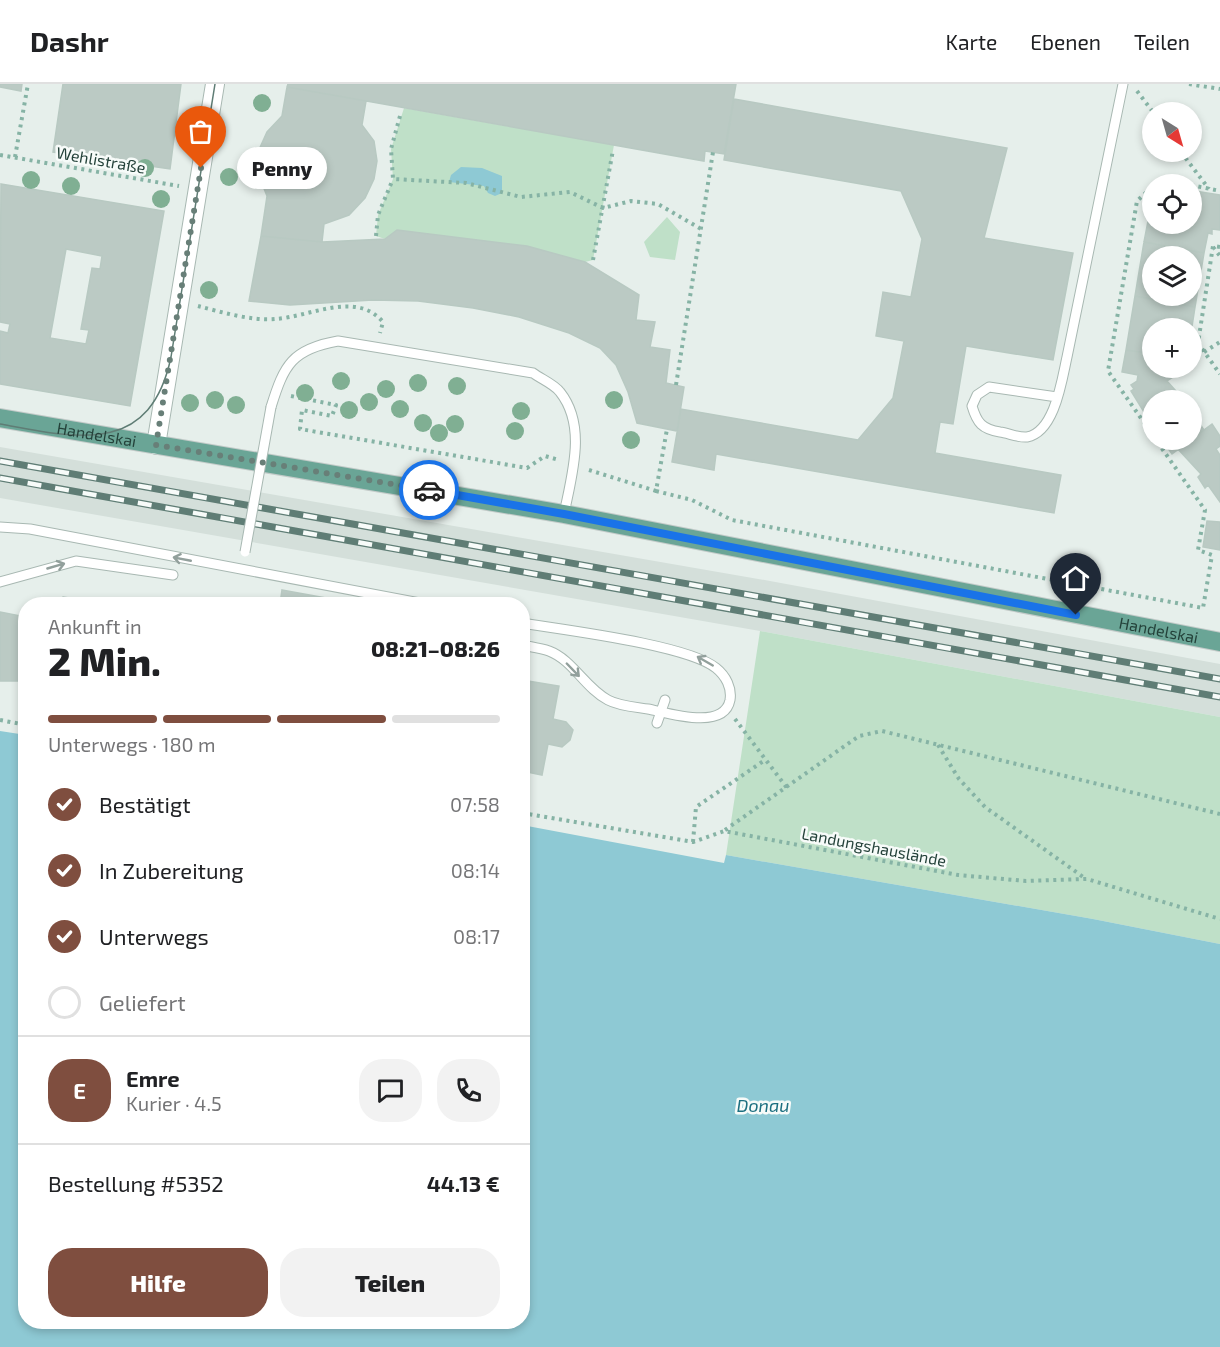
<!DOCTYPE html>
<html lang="de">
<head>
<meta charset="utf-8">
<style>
  body { margin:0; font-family:"Exo 2",sans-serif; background:#f2f2f2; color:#202124; height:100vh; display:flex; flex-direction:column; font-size:22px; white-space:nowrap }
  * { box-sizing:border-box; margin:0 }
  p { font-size:20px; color:#757577 }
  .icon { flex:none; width:33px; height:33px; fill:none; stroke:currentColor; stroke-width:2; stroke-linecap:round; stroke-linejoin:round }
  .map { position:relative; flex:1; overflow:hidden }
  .panel { position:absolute; left:18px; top:513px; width:512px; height:732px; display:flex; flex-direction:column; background:#fff; border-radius:24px; box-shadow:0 3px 9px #0003 }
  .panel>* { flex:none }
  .needle { width:39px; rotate:143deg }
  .controls { position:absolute; left:1142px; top:18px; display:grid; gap:12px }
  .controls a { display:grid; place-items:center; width:60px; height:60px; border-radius:50%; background:#fff; box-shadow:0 3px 9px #0003; font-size:30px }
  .pin { position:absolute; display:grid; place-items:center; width:51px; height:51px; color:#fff; margin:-62px -26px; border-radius:50% 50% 50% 0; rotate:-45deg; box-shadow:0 0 6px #0007 }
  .pin .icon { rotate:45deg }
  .courier { position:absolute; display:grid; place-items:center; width:60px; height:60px; margin:-30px; border:4px solid #1a73e8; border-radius:50%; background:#fff; color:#222; box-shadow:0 2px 8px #0007 }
  .bubble { position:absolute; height:42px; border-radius:21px; background:#fff; box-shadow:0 3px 9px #0003; font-size:20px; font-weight:800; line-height:42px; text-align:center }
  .headline em { font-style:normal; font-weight:800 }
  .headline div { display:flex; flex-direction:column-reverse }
  .headline { display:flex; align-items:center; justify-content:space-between; height:102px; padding:0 30px }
  h1 { font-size:39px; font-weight:800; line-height:45px }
  .bar { display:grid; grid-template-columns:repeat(4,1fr); gap:9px 6px; align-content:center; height:72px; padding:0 30px }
  .bar i { height:8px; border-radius:4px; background:#e0e0e0 }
  .bar .current { background:#7f4e3f }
  .bar p { grid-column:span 4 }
  .line { display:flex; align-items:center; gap:15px; padding:0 30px; border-top:2px solid #e0e0e0 }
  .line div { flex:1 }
  .round { display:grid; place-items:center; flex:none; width:63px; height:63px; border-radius:24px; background:#f2f2f2 }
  ol { padding:0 30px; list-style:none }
  li { display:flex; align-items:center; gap:18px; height:66px }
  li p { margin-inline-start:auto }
  li .icon { padding:6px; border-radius:50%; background:#7f4e3f; color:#fff; stroke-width:4 }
  li:last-child { color:#757577 }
  li i { width:33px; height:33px; border:3px solid #e0e0e0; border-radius:50% }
  .cta { display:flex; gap:12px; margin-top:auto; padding:12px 30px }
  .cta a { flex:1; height:69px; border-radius:24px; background:#7f4e3f; color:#fff; font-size:24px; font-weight:800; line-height:69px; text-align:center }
  .cta a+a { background:#f2f2f2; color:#202124 }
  header { display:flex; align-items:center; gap:36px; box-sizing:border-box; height:84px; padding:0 30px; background:#fff; border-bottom:2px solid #e0e0e0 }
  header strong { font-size:28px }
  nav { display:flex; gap:33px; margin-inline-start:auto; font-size:21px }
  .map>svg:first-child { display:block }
</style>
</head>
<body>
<header>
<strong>Dashr</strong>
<nav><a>Karte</a><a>Ebenen</a><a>Teilen</a></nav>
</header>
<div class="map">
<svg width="1220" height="1263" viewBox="0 0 1220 1263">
  <rect width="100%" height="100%" fill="#e6efeb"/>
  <path fill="#d4dfda" d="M0 363 770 497 1220 580V633L760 547 0 414Z"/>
  <path fill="#bfe0c8" d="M404 24 614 61 593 176 585 178 385 155 376 152 378 131 393 95 391 65Z
    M667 133 680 148 675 176 650 173 644 158Z
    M760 547 1220 633V860L1093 835 726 771Z"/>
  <path fill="#8ec9d4" d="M461 83 482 84 502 92V109L495 112 488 109 484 102 449 98 451 91Z
    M0 647 26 651V1238H522V741L724 779 726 771 1093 835 1220 860V1263H0Z"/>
  <path fill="#bbcac4" stroke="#b8c9c2" stroke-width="1.5" fill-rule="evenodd" d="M0 0H22L21 7 0 3Z
    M63 0H181L170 85 53 68Z
    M288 0H736L724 70 705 67 704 77 287 3Z
    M287 3 366 17 362 41 374 57 377 77 374 95 365 114 349 131 324 140 322 158 261 152 267 112 257 87 258 68 267 48 282 32Z
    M734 15 1007 64 984 154 1073 169 1053 276 966 262 953 340 940 338 935 369 1061 391 1054 429 716 370 714 386 672 378 681 325 858 356 893 314 904 257 876 252 883 208 911 213 922 155 901 107 724 76Z
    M1 100 164 127 130 322 0 300V247L8 249 10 240 0 238ZM66 165 102 172 100 185 92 184 81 245 89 246 86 260 50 254Z
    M1195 107 1220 111V146L1212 145V150L1208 149 1204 169 1144 158 1148 137 1152 140H1191V114H1194Z
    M397 146 527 162 585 178 639 211 636 236 655 238 650 263 670 266 666 299 684 303 677 347 637 339 628 308 616 281 600 264 569 249 519 233 473 224 418 217 373 216 290 221 249 217 261 152 322 158 385 155Z
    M1144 158 1204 169 1195 223 1135 212ZM1152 172H1191V212H1152Z
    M1135 212 1195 223 1191 249V244H1152V270L1126 266Z
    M1126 266 1152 270V284H1180V287L1174 286 1173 293 1167 297 1184 316H1152V341L1131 307 1134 305 1131 301 1137 297 1138 291 1122 288Z
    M1192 328 1204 346 1172 370 1162 356H1191Z
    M1212 340 1220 352V362L1216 365 1220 371V418L1208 401 1205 404 1198 393 1201 390 1178 365Z
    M1207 437 1220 438V466L1203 463Z
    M282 506 359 520H280Z
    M63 513 106 520H61Z
    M0 528 26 533V597H0Z
    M522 596 559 602 553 635 566 638 573 646 570 656 562 663 548 660 542 691 522 687Z"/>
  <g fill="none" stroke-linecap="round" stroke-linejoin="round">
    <g stroke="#a8b8b2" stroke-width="11">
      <path id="service" d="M1057 313 989 303 977 311 972 322C977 339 982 345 1000 348 1008 349 1019 354 1027 353 1055 348 1062 295 1067 273L1123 0
        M271 323C284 281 292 265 338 257L533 289C541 295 554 300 560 308 587 342 572 390 564 430
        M0 443 30 445 425 520
        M0 498 76 477 173 491
        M522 539C565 546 688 561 716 584 726 592 732 604 730 616 724 647 668 629 648 625 635 623 619 622 608 616 585 604 573 576 549 567 540 564 531 563 522 561
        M657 639 665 616"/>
    </g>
    <g stroke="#a8b8b2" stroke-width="20">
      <path id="minor" d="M156 361 215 0"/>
    </g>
    <g stroke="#c2cac8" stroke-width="20">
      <g id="primary">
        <path id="s1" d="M0 334 564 430 1220 558"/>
      </g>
    </g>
    <path stroke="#86b3a5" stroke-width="4" stroke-dasharray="3 4.5" stroke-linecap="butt" d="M1189 0 1220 5
      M1137 7 1153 28
      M400 32 391 65 393 95 466 99 521 113 570 108 603 124 631 117 658 120 701 145
      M1181 68 1209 105
      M0 71 179 102
      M15 73 28 0
      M1154 100 1159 96 1186 100
      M1191 101 1220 107
      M1152 103 1137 117 1108 287 1152 350
      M376 152 378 131 393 95
      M1213 163 1220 172
      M1220 163 1213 162 1198 259 1220 290
      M593 176 613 66
      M198 222C221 228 251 237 275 235 310 233 356 206 383 238L380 249
      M1204 268 1220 258
      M676 301 713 68
      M291 312 336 321 332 332 302 326 300 345 527 384 545 372 559 376
      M589 386 656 407 667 345
      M656 407 692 416 732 436 1203 524 1212 471 1198 466 1205 426 1156 356
      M735 635 787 704
      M0 636 26 641
      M938 661 959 695 985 723 1086 795
      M522 729 693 758 724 747 958 791 1026 797 1087 795 1220 835
      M725 746 859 652 882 647 1220 730
      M693 758 696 723 765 676"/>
    <use href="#service" stroke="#fff" stroke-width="9"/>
    <use href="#minor" stroke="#fff" stroke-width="18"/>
    <use href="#primary" stroke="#6aa596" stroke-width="18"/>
    <path stroke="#5f7d75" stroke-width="1.5" d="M0 340C76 354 150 373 171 273L215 0"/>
    <g stroke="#5f7d75" stroke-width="7">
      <path id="rail" d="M0 377 1220 595
        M0 394 1220 613"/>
    </g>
    <use href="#rail" stroke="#f7fbf9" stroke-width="4.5" stroke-dasharray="14" stroke-linecap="butt"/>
    <g stroke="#a8b8b2" stroke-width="11" stroke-linecap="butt">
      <path id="service-bridge" d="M245 468 271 323"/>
    </g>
    <use href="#service-bridge" stroke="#fff" stroke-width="9"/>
  </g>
  <g fill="#80af93">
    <circle cx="262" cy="19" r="9"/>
    <circle cx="145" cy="84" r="9"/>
    <circle cx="229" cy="93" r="9"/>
    <circle cx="31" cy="96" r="9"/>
    <circle cx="71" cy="102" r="9"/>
    <circle cx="161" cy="115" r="9"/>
    <circle cx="209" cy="206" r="9"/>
    <circle cx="341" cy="297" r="9"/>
    <circle cx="418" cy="299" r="9"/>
    <circle cx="457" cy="302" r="9"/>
    <circle cx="386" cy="305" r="9"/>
    <circle cx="305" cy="309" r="9"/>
    <circle cx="215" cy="316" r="9"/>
    <circle cx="614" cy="316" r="9"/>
    <circle cx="369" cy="318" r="9"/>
    <circle cx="190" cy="319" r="9"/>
    <circle cx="236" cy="321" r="9"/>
    <circle cx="400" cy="325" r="9"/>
    <circle cx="349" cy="326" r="9"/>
    <circle cx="521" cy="327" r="9"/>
    <circle cx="423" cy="339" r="9"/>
    <circle cx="455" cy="340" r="9"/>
    <circle cx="515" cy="347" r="9"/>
    <circle cx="439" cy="349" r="9"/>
    <circle cx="631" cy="356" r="9"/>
  </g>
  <defs><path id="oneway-shaft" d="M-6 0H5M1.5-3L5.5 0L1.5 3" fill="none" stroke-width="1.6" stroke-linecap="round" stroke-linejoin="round" transform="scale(1.5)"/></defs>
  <g stroke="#92a09c">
    <use href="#oneway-shaft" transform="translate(182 475) rotate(-169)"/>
    <use href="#oneway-shaft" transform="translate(56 482) rotate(-16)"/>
    <use href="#oneway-shaft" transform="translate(705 577) rotate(-150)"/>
    <use href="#oneway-shaft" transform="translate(573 586) rotate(46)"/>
  </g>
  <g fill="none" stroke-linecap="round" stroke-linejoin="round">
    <path stroke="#687f78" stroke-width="6" stroke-dasharray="0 10.8" d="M201 84 156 361 429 406"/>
    <path stroke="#1a73e8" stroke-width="8" d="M429 406 564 430 1076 531"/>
  </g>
  <g text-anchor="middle" stroke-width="5" stroke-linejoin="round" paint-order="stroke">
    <g font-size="16" fill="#24423a" stroke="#f7fbf9">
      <text transform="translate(101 76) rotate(10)" y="6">Wehlistraße</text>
      <text dy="6" stroke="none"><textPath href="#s1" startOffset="98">Handelskai</textPath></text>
      <text dy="6" stroke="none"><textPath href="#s1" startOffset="1178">Handelskai</textPath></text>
      <text transform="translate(874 763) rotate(11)" y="6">Landungshauslände</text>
    </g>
    <g font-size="18" font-style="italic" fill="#1c6f80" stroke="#f7fbf9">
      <text x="763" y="1028">Donau</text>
    </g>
  </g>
</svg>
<div class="controls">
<a><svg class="needle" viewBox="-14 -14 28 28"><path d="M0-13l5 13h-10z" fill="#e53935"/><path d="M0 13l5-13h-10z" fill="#757577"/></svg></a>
<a><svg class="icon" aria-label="locate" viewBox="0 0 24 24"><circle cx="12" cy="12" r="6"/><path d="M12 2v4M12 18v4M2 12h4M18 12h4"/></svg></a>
<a><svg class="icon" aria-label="layers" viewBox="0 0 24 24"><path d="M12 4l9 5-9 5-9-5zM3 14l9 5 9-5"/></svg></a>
<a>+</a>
<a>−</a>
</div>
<div class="pin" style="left:201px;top:84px;background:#ea580c"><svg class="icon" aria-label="bag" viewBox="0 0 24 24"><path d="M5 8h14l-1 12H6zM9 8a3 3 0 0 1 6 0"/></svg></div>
<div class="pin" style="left:1076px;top:531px;background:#1f2937"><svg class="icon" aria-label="home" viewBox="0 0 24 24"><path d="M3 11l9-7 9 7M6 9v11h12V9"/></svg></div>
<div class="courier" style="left:429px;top:406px"><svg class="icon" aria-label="car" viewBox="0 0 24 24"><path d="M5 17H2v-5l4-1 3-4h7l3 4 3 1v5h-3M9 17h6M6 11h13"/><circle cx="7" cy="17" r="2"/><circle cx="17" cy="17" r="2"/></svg></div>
<div class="bubble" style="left:237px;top:63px;width:90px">Penny</div>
<section class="panel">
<div class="headline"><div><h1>2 Min.</h1><p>Ankunft in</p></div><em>08:21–08:26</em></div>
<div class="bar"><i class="current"></i><i class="current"></i><i class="current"></i><i></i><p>Unterwegs · 180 m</p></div>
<ol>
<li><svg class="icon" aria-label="check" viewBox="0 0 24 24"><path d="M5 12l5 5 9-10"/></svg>Bestätigt<p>07:58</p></li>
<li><svg class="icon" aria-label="check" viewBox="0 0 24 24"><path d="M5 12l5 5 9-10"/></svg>In Zubereitung<p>08:14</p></li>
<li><svg class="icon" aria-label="check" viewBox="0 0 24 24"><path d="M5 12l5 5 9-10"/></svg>Unterwegs<p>08:17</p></li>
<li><i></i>Geliefert</li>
</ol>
<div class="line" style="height:108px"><b class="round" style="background:#7f4e3f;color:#fff">E</b><div><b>Emre</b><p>Kurier · 4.5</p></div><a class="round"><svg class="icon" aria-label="chat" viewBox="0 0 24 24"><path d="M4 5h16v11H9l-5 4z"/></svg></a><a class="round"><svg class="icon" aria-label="phone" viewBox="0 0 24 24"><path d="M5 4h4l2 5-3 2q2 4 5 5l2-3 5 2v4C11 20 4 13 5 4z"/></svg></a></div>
<div class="line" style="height:78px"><div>Bestellung #5352</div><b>44.13 €</b></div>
<div class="cta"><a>Hilfe</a><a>Teilen</a></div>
</section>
</div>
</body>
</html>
